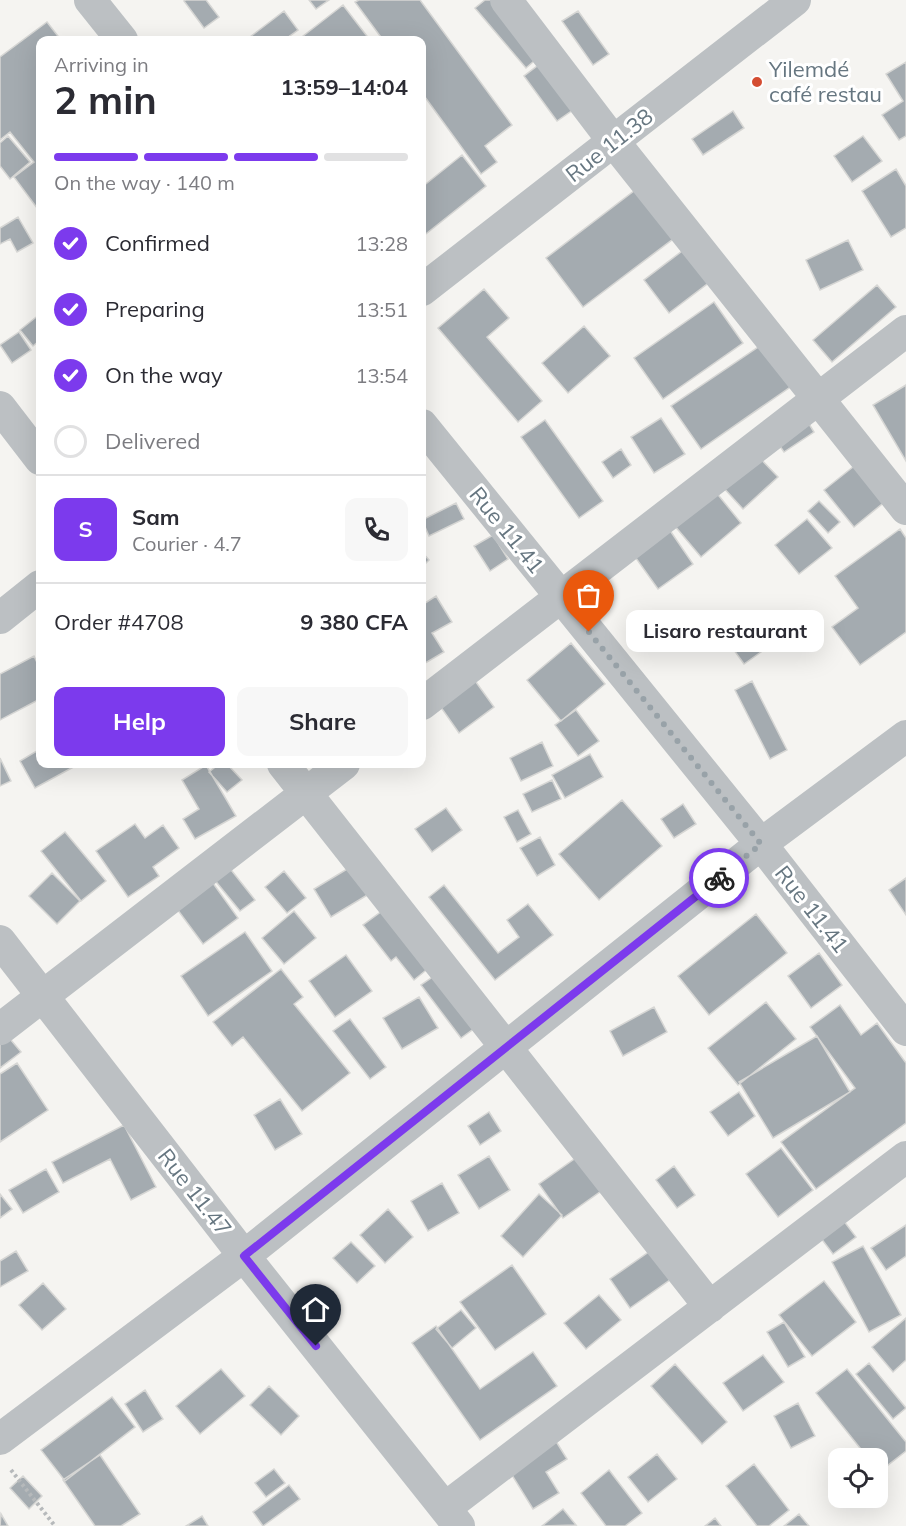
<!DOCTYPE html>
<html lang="en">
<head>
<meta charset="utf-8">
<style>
  body { margin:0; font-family:Mulish,sans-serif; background:#f7f7f7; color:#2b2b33; height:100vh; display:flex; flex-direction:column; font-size:22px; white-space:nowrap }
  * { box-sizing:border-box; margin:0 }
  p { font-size:20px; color:#7c7c81 }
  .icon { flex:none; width:33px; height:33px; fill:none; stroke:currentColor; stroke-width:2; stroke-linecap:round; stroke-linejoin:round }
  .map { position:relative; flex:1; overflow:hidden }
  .panel { position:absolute; left:36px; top:36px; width:390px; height:732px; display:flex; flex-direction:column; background:#fff; border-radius:12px; box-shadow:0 6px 24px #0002 }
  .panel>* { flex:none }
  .tools { position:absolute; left:828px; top:1448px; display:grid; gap:12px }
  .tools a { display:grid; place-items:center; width:60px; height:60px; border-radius:12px; background:#fff; box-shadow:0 6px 24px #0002; font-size:30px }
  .pin { position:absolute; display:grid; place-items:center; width:51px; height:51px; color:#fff; margin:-62px -26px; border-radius:50% 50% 50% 0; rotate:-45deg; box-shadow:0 0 6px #0007 }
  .pin .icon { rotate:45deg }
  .courier { position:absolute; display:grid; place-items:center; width:60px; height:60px; margin:-30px; border:4px solid #7c3aed; border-radius:50%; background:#fff; color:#222; box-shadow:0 2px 8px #0007 }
  .bubble { position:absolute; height:42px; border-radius:12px; background:#fff; box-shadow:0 6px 24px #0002; font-size:20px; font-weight:700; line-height:42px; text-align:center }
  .head em { font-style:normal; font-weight:700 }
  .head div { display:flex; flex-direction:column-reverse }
  .head { display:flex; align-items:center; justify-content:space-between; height:102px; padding:0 18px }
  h1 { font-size:39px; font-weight:700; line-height:45px }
  .bar { display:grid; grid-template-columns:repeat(4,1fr); gap:9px 6px; align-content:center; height:72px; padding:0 18px }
  .bar i { height:8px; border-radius:4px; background:#e1e1e2 }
  .bar .active { background:#7c3aed }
  .bar p { grid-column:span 4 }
  .line { display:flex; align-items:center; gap:15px; padding:0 18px; border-top:2px solid #e1e1e2 }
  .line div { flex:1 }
  .round { display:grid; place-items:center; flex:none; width:63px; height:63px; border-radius:12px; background:#f7f7f7 }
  ol { padding:0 18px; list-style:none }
  li { display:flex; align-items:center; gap:18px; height:66px }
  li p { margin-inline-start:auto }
  li .icon { padding:6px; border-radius:50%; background:#7c3aed; color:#fff; stroke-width:4 }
  li:last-child { color:#7c7c81 }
  li i { width:33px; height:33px; border:3px solid #e1e1e2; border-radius:50% }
  .button { display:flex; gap:12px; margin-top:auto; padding:12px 18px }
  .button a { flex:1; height:69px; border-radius:12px; background:#7c3aed; color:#fff; font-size:24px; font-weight:700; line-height:69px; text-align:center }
  .button a+a { background:#f7f7f7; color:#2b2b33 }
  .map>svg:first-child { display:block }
</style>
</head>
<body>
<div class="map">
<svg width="906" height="1526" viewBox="0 0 906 1526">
  <rect width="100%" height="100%" fill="#f5f4f1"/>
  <path fill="#a4abb0" stroke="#d6d6d4" stroke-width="1.5" d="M186 0H206L219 17 204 28 184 1Z
    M309 0H329L316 9Z
    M359 0H420L512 125 485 146 497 162 481 174 422 93V40H383L355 2Z
    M485 0H506L548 49 526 68 475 8Z
    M343 5 370 40H298Z
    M284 11 298 30 284 40H246Z
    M578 11 609 54 593 65 562 21Z
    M47 22 61 40H40V212L14 177 34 162 10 132 0 140V57Z
    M549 57 583 103 557 121 524 76Z
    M906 62V136L899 140 882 115 903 101 886 74Z
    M733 111 744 128 703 155 692 139Z
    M8 136 30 162 10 179 0 166V143Z
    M863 136 882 161 852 182 834 156Z
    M462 155 486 186 422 237V187Z
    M896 169 906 186V228L891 237 862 191Z
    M651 178 689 227 583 307 546 258Z
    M18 217 33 243 17 252 10 239 0 244V228Z
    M848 240 863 270 820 290 806 260Z
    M690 245 715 278 669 313 644 280Z
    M877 285 896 307 832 362 813 340Z
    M484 289 509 318 487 337 542 401 518 422 438 328Z
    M714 302 743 343 663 399 634 358Z
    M40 314V340L33 346 20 330Z
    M584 326 610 356 568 393 542 363Z
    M19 332 31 350 12 363 0 345Z
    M770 339 799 381 701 449 671 406Z
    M906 385V461L873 405Z
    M803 414 814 432 784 452 772 435Z
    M661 418 685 454 654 473 631 437Z
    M545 420 603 501 579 518 521 437Z
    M621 449 631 465 613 478 602 462Z
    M755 453 778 477 743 509 721 485Z
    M868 455 898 491 854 527 824 490Z
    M715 491 741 523 701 557 674 525Z
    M819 501 840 522 828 533 808 511Z
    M456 503 464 519 429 536 422 520Z
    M807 519 832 548 799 574 775 545Z
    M669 529 693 564 658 589 633 554Z
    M900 529 906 538V632L860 665 832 627 858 608 835 576Z
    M493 535 508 559 490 571 474 546Z
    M422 552 429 560 422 567Z
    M436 596 452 622 432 633 444 652 422 665V605Z
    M768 620 781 638 744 664 731 646Z
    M571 643 605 684 561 721 527 680Z
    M34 656 40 669V699L0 720V674Z
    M468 671 494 707 459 733 433 696Z
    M752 681 787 750 770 759 735 690Z
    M576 710 599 741 578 756 555 725Z
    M542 742 553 766 521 781 510 758Z
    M40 749V764H79L35 788 20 761Z
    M590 754 603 777 565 798 552 775Z
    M0 758 11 781 0 786Z
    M219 764H227L242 780 227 792 209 772Z
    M206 765 236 816 195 839 183 819 199 809 182 780Z
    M552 780 561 799 532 812 523 794Z
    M622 800 662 846 599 900 559 854Z
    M683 804 696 824 674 838 661 819Z
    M446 808 462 830 432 852 415 829Z
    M518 810 531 834 517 842 504 817Z
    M135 824 145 838 163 825 179 848 153 867 159 876 128 897 96 851Z
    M65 832 106 881 81 901 41 851Z
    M540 837 555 865 537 876 520 848Z
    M362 860 379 888 331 917 314 889Z
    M228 866 255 900 240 911 213 878Z
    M284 871 306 898 287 913 265 887Z
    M52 873 80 901 57 924 29 896Z
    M906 878V915L889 890Z
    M210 879 238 918 203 944 174 905Z
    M444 885 498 953 519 937 507 920 528 904 553 935 495 980 429 897Z
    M397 900 441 958 414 980 396 957 391 961 363 925Z
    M294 911 316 938 284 964 262 938Z
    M756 914 787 953 709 1015 678 976Z
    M245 932 272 971 208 1016 181 976Z
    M819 953 842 985 811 1008 788 976Z
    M346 955 372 991 335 1017 309 981Z
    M281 969 303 997 294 1004 350 1073 302 1111 243 1037 232 1046 213 1022Z
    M440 972 479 1025 461 1038 421 985Z
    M419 997 438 1028 402 1049 383 1018Z
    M766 1002 796 1039 738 1085 708 1048Z
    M840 1005 861 1035 877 1023 906 1063V1123L816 1189 781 1142 855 1088 810 1027Z
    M654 1007 667 1032 623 1056 610 1031Z
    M350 1019 386 1067 370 1079 333 1031Z
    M5 1033 21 1052 0 1068V1037Z
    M817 1036 850 1092 773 1138 739 1082Z
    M17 1063 48 1110 0 1142V1074Z
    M739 1092 755 1116 728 1136 710 1112Z
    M280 1099 302 1134 275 1150 254 1115Z
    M489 1112 501 1131 480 1145 468 1126Z
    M124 1125 156 1187 131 1200 110 1159 63 1183 52 1162Z
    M781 1148 813 1190 778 1217 746 1174Z
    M580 1155 604 1189 563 1218 539 1184Z
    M489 1156 510 1190 479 1209 458 1175Z
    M674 1166 695 1195 677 1208 656 1180Z
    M46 1169 59 1192 23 1213 9 1190Z
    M442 1183 459 1213 428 1231 411 1201Z
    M0 1194 12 1209 0 1218Z
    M539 1194 562 1215 523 1257 501 1236Z
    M388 1209 413 1237 385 1263 360 1235Z
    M837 1212 856 1237 833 1254 814 1229Z
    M906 1225V1256L886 1270 871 1248Z
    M351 1242 375 1266 357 1283 333 1258Z
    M863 1246 901 1315 869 1332 832 1262Z
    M653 1249 674 1277 630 1308 610 1279Z
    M16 1251 28 1271 0 1287V1261Z
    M512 1265 546 1314 495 1350 460 1302Z
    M824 1281 856 1322 812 1356 779 1315Z
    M43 1283 66 1309 42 1330 19 1305Z
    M599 1295 621 1320 586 1349 564 1323Z
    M461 1310 476 1328 452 1348 436 1329Z
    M906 1318V1360L893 1372 872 1347Z
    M784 1322 805 1357 788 1367 767 1332Z
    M436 1326 480 1389 533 1352 557 1386 480 1440 412 1343Z
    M763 1355 784 1382 743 1411 723 1383Z
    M869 1363 906 1408 893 1419 856 1374Z
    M675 1364 727 1422 702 1444 651 1386Z
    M221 1369 245 1396 200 1434 176 1406Z
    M847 1369 906 1442V1451L879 1472 878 1470V1458H868L816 1393Z
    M269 1386 299 1416 281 1435 250 1405Z
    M145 1390 163 1419 143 1432 125 1404Z
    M112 1397 135 1427 65 1481 41 1450Z
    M798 1403 815 1436 791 1448 774 1416Z
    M549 1430 567 1459 546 1472 559 1493 533 1509 502 1459Z
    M657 1454 677 1479 648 1502 628 1477Z
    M100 1455 140 1514 121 1526H95L63 1480Z
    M754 1464 789 1510 769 1526H757L726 1486Z
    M274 1469 285 1483 266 1497 255 1483Z
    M609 1470 642 1513 625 1526H606L581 1493Z
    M23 1476 42 1496 29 1509 10 1488Z
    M289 1485 300 1499 263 1526 253 1512Z
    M563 1509 576 1525 542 1526Z
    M1 1514 8 1526H0Z
    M799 1514 809 1526H784Z
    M202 1516 208 1526H186Z
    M715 1518 721 1526H705Z"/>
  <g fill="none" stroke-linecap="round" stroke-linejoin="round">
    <path stroke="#b6b9bb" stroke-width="4" stroke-dasharray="3 3" stroke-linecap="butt" d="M11 1470 55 1526"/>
    <path stroke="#bcc0c3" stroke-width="32" d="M90 0 122 40
      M506 0 614 142 906 509
      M422 290 795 0
      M0 407 40 459
      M422 425 761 844 906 1030
      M0 618 40 586
      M422 704 906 331
      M283 764 710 1307
      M0 941 244 1256 459 1526
      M0 1029 344 764
      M0 1439 244 1256 761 844 906 736
      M445 1508 906 1157"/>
  </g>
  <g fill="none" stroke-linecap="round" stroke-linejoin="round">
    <path stroke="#98a2a8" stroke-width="6" stroke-dasharray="0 10.8" d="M589 632 761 844 719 878"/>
    <path stroke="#7c3aed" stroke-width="8" d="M316 1346 244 1256 719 878"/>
  </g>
  <circle fill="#d44d32" stroke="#fff" stroke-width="2" cx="757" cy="82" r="6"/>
  <g text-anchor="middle" stroke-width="6" stroke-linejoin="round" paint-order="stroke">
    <g font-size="22" fill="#667680" stroke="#fff" text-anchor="start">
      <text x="769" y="77">Yilemdé<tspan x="769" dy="25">café restau</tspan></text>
    </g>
    <g font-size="22" fill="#667680" stroke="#fff">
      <text transform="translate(609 145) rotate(-38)" y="8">Rue 11.38</text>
      <text transform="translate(507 530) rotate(51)" y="8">Rue 11.41</text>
      <text transform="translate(812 909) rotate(52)" y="8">Rue 11.41</text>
      <text transform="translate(195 1192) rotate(52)" y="8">Rue 11.47</text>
    </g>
  </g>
</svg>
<div class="tools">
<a><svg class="icon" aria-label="locate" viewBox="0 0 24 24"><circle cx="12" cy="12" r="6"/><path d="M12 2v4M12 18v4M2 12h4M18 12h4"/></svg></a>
</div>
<div class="pin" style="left:589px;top:632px;background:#ea580c"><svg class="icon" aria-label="bag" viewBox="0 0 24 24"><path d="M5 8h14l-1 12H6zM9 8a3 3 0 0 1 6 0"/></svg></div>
<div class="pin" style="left:316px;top:1346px;background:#1f2937"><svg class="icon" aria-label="home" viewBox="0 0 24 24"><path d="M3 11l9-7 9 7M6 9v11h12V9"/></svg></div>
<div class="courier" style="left:719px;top:878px"><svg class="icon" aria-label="bike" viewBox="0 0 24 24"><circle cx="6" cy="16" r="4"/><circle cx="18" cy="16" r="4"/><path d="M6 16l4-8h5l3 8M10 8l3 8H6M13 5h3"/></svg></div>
<div class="bubble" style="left:626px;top:610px;width:198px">Lisaro restaurant</div>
<section class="panel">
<div class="head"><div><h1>2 min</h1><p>Arriving in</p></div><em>13:59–14:04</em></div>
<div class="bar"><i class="active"></i><i class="active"></i><i class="active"></i><i></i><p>On the way · 140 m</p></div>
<ol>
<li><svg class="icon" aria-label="check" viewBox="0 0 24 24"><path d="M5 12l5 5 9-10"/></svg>Confirmed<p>13:28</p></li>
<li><svg class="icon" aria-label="check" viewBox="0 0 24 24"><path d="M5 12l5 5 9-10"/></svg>Preparing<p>13:51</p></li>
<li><svg class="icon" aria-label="check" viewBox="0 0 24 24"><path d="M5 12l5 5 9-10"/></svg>On the way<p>13:54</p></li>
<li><i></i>Delivered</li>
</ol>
<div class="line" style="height:108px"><b class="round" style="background:#7c3aed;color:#fff">S</b><div><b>Sam</b><p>Courier · 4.7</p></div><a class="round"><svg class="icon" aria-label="phone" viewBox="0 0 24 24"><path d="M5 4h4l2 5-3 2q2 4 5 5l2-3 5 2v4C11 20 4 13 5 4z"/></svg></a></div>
<div class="line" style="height:78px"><div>Order #4708</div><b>9 380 CFA</b></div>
<div class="button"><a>Help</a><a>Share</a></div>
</section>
</div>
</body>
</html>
